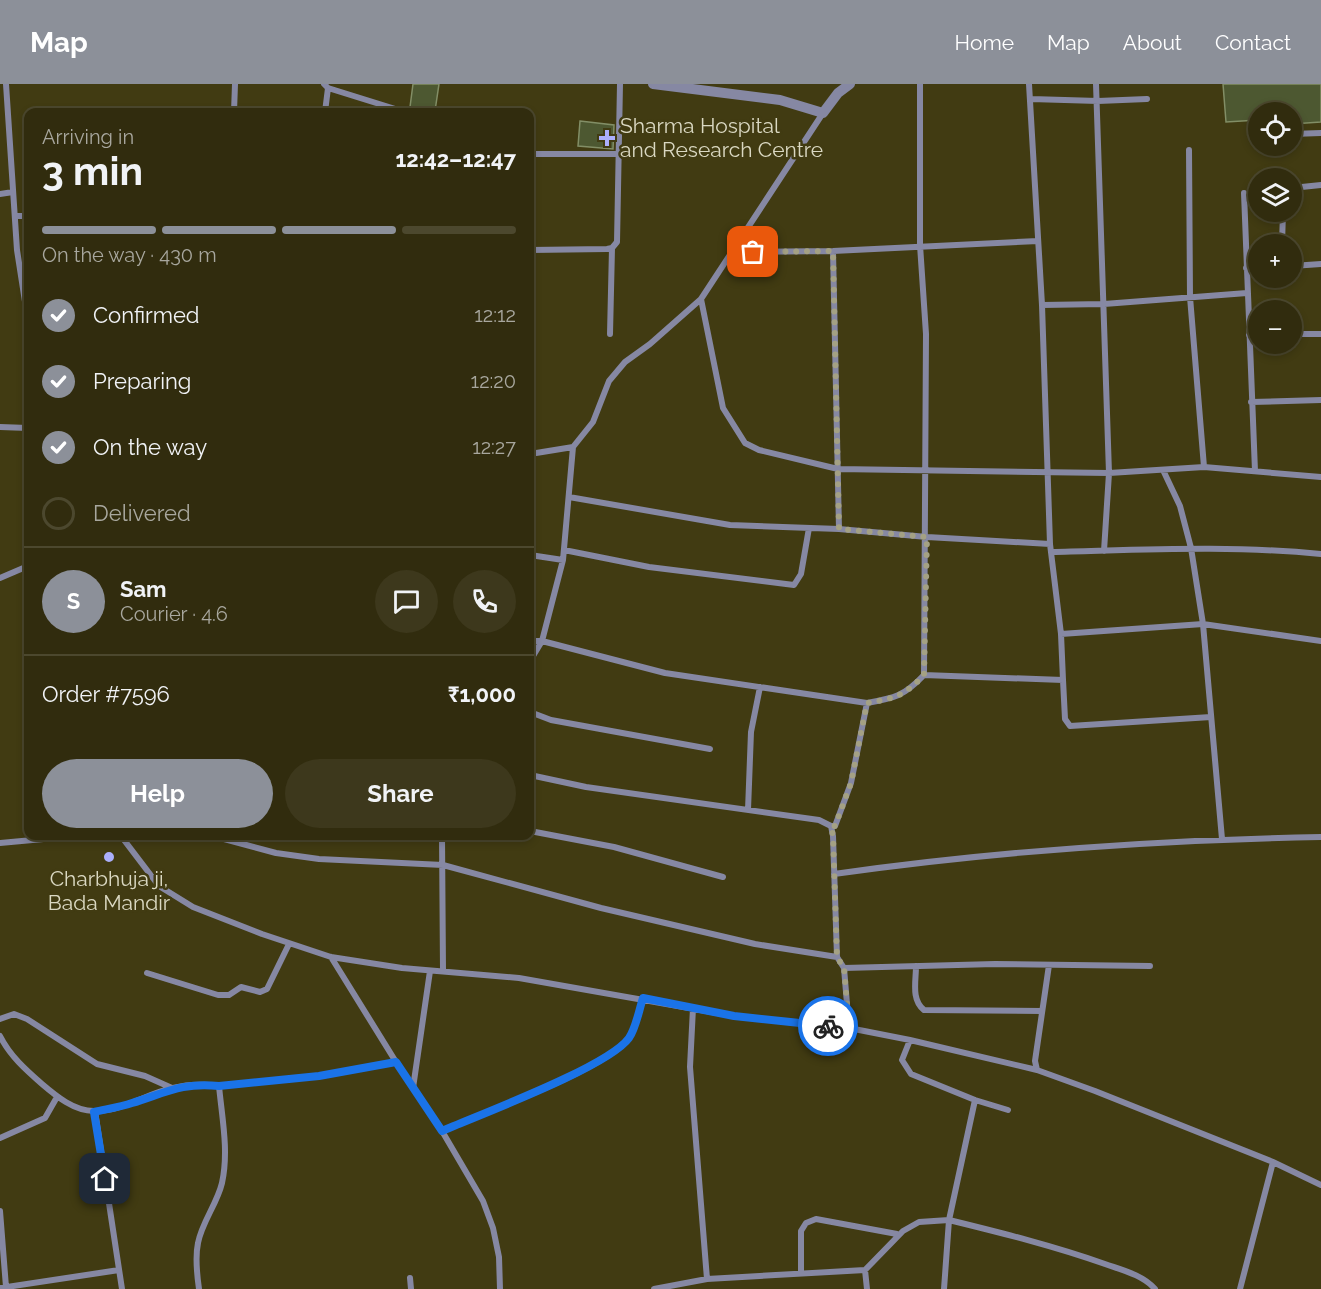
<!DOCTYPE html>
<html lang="en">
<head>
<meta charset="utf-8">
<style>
  body { margin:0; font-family:Raleway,sans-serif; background:#3d381c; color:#f1f3f6; height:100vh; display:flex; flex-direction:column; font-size:22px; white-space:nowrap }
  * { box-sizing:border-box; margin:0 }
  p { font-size:20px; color:#a8a79e }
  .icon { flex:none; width:33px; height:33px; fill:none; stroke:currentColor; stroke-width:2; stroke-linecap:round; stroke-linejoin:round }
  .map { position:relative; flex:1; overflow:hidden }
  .drawer { position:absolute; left:24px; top:24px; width:510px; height:732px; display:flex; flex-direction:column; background:#312c0e; border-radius:12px; box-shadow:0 3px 9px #0003,0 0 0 2px #4c482e }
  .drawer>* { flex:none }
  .fabs { position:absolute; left:1248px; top:18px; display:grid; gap:12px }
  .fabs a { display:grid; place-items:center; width:54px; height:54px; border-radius:50%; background:#312c0e; box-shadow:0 3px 9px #0003,0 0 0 2px #4c482e; font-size:30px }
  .pin { position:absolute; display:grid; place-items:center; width:51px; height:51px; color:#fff; margin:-26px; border-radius:12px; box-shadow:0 3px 9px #0006 }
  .courier { position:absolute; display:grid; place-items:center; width:60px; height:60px; margin:-30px; border:4px solid #1a73e8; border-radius:50%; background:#fff; color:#222; box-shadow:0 2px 8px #0007 }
  .headline em { font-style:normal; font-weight:700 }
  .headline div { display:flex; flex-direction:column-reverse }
  .headline { display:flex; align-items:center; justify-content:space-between; height:102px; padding:0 18px }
  h1 { font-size:39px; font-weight:700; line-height:45px }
  .bar { display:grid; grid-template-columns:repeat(4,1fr); gap:9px 6px; align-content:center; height:72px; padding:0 18px }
  .bar i { height:8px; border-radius:4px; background:#4c482e }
  .bar .current { background:#8c9099 }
  .bar p { grid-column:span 4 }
  .line { display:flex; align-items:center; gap:15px; padding:0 18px; border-top:2px solid #4c482e }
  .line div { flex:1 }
  .round { display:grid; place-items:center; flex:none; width:63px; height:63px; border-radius:32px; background:#3d381c }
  ol { padding:0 18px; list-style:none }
  li { display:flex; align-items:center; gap:18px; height:66px }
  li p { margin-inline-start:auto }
  li .icon { padding:6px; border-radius:50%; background:#8c9099; color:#fff; stroke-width:4 }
  li:last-child { color:#a8a79e }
  li i { width:33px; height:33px; border:3px solid #4c482e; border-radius:50% }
  .action { display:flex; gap:12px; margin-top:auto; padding:12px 18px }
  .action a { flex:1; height:69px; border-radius:36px; background:#8c9099; color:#fff; font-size:24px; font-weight:700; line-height:69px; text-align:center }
  .action a+a { background:#3d381c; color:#f1f3f6 }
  header { display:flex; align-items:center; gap:36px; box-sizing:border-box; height:84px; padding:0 30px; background:#8c9099; color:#fff }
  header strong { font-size:28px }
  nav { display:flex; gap:33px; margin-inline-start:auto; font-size:21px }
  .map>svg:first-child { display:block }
</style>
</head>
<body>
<header>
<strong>Map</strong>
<nav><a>Home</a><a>Map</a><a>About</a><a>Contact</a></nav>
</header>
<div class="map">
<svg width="1321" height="1205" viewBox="0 0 1321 1205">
  <rect width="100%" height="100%" fill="#413b12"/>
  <path fill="#4d5831" stroke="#828e66" stroke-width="1.5" d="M413 0H439L435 27 410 23Z
    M1223 0H1321V38L1292 40V28H1258V36L1226 38Z
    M580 37 614 41 613 65 578 62Z"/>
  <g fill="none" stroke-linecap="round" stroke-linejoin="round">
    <path stroke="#8688a3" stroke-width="6" d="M6 0 17 166 28 237
      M324 0 328 4 405 28
      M920 0V161L926 250 924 591 1063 596 1061 550 1203 540 1321 557
      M1029 0 1042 221 1050 460 1061 550
      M1096 0 1109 389 1104 467
      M1031 15 1098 17 1147 15
      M234 28 235 0
      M325 28 328 4
      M1292 50 1321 49
      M1189 66 1190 213 1204 383
      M530 70H619
      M1292 104 1321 101
      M1244 109 1255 387
      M0 110 13 108
      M15 132H28
      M1282 160 1283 128
      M530 166 607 165 612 164 617 158 620 0
      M833 167 839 445
      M733 168 833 167 1038 157
      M1292 182 1321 180
      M1246 184H1258
      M701 215 723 324 745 359 759 366 838 385 1109 389 1204 383 1321 393
      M1042 221 1104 220 1247 209
      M610 250 612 164
      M1292 250H1321
      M1249 251H1258
      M1251 318 1321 316
      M0 343 28 344
      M530 370 573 363
      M1163 386 1180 422 1191 464 1203 540 1222 755
      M569 413 730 441 839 445 927 453 1050 460
      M564 466 649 483 794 501 801 490 809 444
      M1051 468C1141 466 1231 461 1321 470
      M530 471 563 476
      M0 494 28 482
      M530 557H542L665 589 867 619C895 614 904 612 924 591
      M530 577 542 557 563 476 573 363 593 338 609 297 625 278 650 260 701 215 823 29
      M1063 596 1065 635 1070 642 1211 633
      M530 628 551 636 710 665
      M530 691 586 703 819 736 831 742 833 752 837 873 844 884 849 944
      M748 726 751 648 760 603
      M831 742H835L851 699 867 619
      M530 747 614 763 723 793
      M121 752 159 802 193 823 262 850 331 873 402 884 519 894 734 932 849 944 910 956 1037 986 1095 1007 1273 1078 1321 1101
      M213 752 276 769 319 775 443 781 601 824 755 860 837 873
      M442 752 443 887
      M0 759 76 752
      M834 790C996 767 1158 756 1321 753
      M331 873 396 978 442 1047 483 1117 493 1144 499 1173 500 1205
      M916 882C916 897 911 916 924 926L1042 927
      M844 884 995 880 1150 882
      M147 889 218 911H229L241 903 260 908 267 905 289 860
      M693 924 690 983 707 1195 865 1186 867 1205
      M0 935 14 930 27 935 97 980 145 992 172 1004
      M0 952C10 972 26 986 42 1000 56 1012 74 1027 94 1027 121 1028 148 1009 173 1004 188 1000 204 1000 219 1002 222 1034 229 1067 222 1099 217 1120 202 1138 198 1159 195 1173 197 1191 199 1205
      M910 956 902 976 911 990 975 1016 1008 1026
      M1037 986 1035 977 1049 881
      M219 1002 319 992 396 978
      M413 1004 430 887
      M95 1027 122 1205
      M442 1047C481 1030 608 984 629 954 636 944 639 926 643 914
      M0 1054 45 1034 57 1013
      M0 1127 6 1203
      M865 1186 903 1147 919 1138 949 1136 975 1016
      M801 1189V1147L806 1139 816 1135 897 1150
      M410 1194 411 1205
      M0 1204 119 1186
      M654 1205 707 1195
      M944 1205 949 1136C1002 1149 1054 1162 1105 1180 1122 1186 1143 1191 1155 1205
      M1240 1205 1273 1078"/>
    <path stroke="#8688a3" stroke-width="10" d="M653 0 780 16 823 29 838 9 850 0"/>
  </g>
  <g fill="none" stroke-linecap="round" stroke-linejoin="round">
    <path stroke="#a4a184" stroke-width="6" stroke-dasharray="0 10.8" d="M753 168 833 167 839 445 927 453 924 591C904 612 896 614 867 619L851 699 835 742H831L833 752 837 873 844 884 849 944 828 942"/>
    <path stroke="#1a73e8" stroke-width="8" d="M105 1095 94 1028C107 1025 120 1023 132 1019 165 1009 182 998 219 1002L319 992 396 978 442 1047C481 1030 608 983 629 954 636 944 639 926 643 914L734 932 828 942"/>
  </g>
  <g fill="#abaffb" stroke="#413b12" stroke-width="2">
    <path d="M604 45h6v6h6v6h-6v6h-6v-6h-6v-6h6z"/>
    <circle cx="109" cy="773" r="6"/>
  </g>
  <g text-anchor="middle" stroke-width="5" stroke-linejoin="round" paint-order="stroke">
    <g font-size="21" fill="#dad8c2" stroke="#413b12" text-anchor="start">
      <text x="620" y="49">Sharma Hospital<tspan x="620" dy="24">and Research Centre</tspan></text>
      <text x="109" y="802" text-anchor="middle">Charbhuja ji,<tspan x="109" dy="24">Bada Mandir</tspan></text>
    </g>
  </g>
</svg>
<div class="fabs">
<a><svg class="icon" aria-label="locate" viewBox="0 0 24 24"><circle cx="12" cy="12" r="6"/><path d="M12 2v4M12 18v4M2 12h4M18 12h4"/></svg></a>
<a><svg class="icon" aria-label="layers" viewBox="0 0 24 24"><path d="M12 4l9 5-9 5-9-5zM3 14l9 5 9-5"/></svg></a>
<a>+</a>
<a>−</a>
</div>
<div class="pin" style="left:753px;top:168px;background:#ea580c"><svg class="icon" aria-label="bag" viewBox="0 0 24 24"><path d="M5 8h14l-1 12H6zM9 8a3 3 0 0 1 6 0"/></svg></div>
<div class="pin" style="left:105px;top:1095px;background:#1f2937"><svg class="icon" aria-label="home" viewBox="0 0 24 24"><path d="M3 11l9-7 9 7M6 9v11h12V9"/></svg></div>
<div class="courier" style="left:828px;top:942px"><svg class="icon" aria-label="bike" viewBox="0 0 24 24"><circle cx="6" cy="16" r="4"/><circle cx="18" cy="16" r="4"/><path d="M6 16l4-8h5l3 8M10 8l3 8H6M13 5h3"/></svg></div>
<section class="drawer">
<div class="headline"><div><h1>3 min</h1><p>Arriving in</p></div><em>12:42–12:47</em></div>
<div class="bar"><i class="current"></i><i class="current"></i><i class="current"></i><i></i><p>On the way · 430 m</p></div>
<ol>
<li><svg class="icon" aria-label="check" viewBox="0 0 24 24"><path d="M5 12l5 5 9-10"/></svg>Confirmed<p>12:12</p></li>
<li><svg class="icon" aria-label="check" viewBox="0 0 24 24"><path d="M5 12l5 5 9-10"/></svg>Preparing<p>12:20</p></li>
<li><svg class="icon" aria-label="check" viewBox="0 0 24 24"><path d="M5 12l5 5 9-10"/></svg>On the way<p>12:27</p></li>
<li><i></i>Delivered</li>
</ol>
<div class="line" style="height:108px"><b class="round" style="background:#8c9099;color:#fff">S</b><div><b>Sam</b><p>Courier · 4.6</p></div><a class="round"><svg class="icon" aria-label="chat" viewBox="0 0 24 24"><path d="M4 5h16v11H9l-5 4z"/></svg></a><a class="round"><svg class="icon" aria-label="phone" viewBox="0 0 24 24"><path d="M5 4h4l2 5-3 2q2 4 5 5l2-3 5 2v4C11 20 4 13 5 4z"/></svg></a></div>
<div class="line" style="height:78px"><div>Order #7596</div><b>₹1,000</b></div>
<div class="action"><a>Help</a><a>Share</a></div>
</section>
</div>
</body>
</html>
